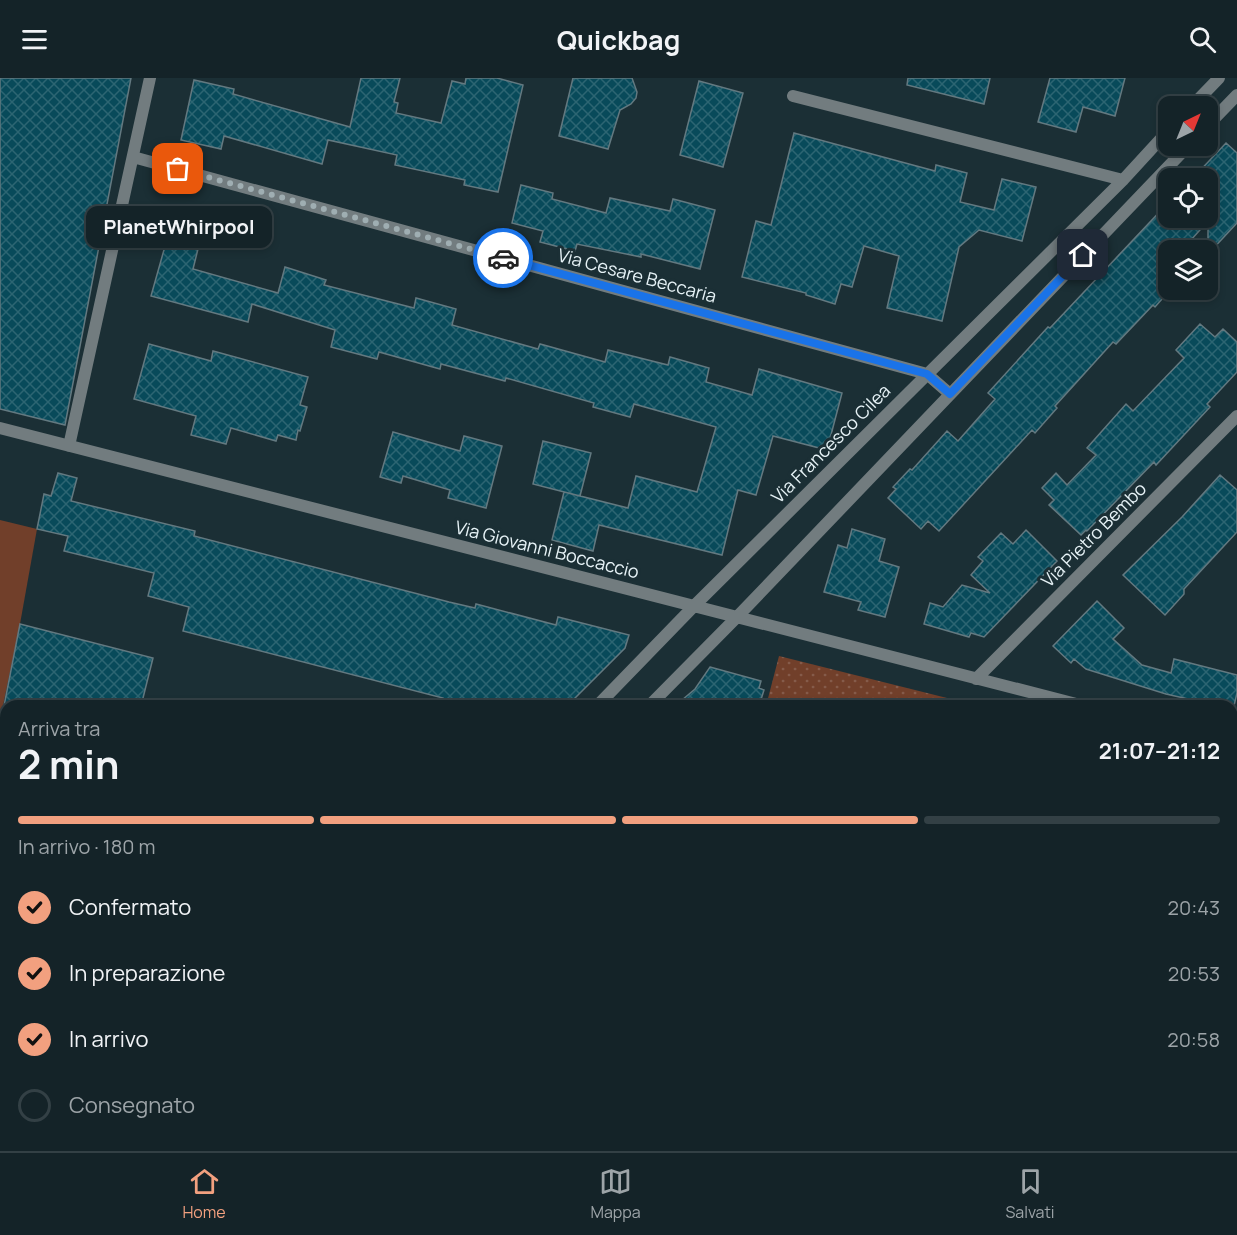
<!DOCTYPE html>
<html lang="it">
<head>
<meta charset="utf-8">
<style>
  body { margin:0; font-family:Manrope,sans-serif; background:#1d2b30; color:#f1f3f6; height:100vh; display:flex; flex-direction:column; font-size:22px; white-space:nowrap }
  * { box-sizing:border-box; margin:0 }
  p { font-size:20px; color:#9da4a8 }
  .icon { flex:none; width:33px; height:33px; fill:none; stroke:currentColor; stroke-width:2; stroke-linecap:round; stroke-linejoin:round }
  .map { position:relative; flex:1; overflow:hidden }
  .drawer { position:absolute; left:0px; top:622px; width:1238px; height:452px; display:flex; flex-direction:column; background:#142328; border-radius:18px 18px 0 0; box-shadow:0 3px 9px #0003,0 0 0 2px #334045 }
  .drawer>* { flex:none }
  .needle { width:39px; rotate:43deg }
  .tools { position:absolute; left:1158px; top:18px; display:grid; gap:12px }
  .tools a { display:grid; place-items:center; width:60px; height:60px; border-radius:12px; background:#142328; box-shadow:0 3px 9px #0003,0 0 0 2px #334045; font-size:30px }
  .pin { position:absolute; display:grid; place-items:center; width:51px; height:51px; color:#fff; margin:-26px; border-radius:12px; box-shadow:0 3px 9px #0006 }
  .courier { position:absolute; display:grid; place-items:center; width:60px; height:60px; margin:-30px; border:4px solid #1a73e8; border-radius:50%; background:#fff; color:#222; box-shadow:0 2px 8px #0007 }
  .bubble { position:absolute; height:42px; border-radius:12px; background:#142328; box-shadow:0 3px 9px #0003,0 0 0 2px #334045; font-size:20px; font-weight:700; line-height:42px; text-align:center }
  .summary em { font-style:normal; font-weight:700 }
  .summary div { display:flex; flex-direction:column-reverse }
  .summary { display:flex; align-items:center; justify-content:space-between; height:102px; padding:0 18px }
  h1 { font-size:39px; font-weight:700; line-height:45px }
  .bar { display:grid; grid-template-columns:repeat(4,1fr); gap:9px 6px; align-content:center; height:72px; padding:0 18px }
  .bar i { height:8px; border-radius:4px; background:#334045 }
  .bar .on { background:#f2a07f }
  .bar p { grid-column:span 4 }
  ol { padding:0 18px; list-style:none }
  li { display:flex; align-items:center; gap:18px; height:66px }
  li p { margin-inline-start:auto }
  li .icon { padding:6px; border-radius:50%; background:#f2a07f; color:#111; stroke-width:4 }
  li:last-child { color:#9da4a8 }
  li i { width:33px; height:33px; border:3px solid #334045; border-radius:50% }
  header { display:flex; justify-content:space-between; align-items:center; height:78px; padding:0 18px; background:#142328; font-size:27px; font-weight:700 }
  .tabs { display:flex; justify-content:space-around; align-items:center; height:84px; border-top:2px solid #334045; background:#142328; font-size:16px; color:#9da4a8 }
  .tabs a { display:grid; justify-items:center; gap:3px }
  .tabs .on { color:#f2a07f }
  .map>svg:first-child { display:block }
</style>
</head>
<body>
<header><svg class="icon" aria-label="menu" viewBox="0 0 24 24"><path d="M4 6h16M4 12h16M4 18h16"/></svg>Quickbag<svg class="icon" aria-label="search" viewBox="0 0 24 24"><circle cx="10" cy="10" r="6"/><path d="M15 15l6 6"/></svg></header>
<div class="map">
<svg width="1237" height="1073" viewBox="0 0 1237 1073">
  <defs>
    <pattern id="park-dots" width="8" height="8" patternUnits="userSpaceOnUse" patternTransform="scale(1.5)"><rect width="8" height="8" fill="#713f2a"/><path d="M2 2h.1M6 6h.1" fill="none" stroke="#855b4a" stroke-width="1.8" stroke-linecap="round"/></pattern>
    <pattern id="building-cross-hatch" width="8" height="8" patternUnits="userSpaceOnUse" patternTransform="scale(1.5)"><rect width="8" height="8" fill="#084a5a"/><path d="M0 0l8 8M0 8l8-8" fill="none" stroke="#2c6572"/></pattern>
  </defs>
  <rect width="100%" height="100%" fill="#1b2f35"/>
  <path fill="#713f2a" d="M0 442 37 451 20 546 0 642Z"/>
  <path fill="url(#park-dots)" d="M779 578 979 628H766Z
    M652 1068H904L902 1073H651Z"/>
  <path fill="url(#building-cross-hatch)" stroke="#637980" stroke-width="1.5" d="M0 0H131L65 347 0 331Z
    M361 0H400L394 24 398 25 396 35 441 45 452 3 465 6 466 0H497L523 7 498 114 464 107 465 102 395 87 397 77 328 62 322 86 224 58 221 71 181 62 194 2 234 11 233 16 350 49Z
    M573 0H632L637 14 636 20 631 26 620 32 608 71 559 58Z
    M908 0H990L984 26 907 7Z
    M1050 0H1125L1115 38 1083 29 1076 54 1038 44Z
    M699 3 743 15 723 89 680 77Z
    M794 55 935 93 936 87 967 95 960 124 994 132 1002 101 1036 109 1022 163 979 152 959 169 942 243 887 230 899 178 864 168 852 209 841 206 835 226 806 217V215L742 199 756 143 771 147Z
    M1226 65 1237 75V145L1208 176V143L1182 172H1168V188L1158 201 1170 212 1155 229 1153 227 1116 266 1113 264 1055 328 1057 330 1035 355 1032 352 939 453 928 443 921 451 888 420 896 411 893 409 910 391 912 392 947 353 958 363 995 321 988 315 1048 249 1050 250 1168 125V140H1208V100H1193Z
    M521 107 553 115 552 121 606 135 610 120 670 133 673 121 715 132 700 191 641 176V179L577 166 575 173 540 164 543 153 512 145Z
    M169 154 200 163 193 191 278 215 285 189 326 202 324 207 414 230 416 220 456 231 452 247 538 271 540 266 605 284 608 272 668 287 670 279 709 290 706 304 752 317 759 291 842 315 827 372 773 358 756 417 738 412 722 477 599 447 593 473 552 462 564 414 628 430 636 398 697 414 716 349 634 326 630 339 593 329 594 325 506 300 505 303 441 286 440 291 379 274 377 281 331 269 335 252 252 226 248 244 151 218Z
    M1200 246 1215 259 1223 251 1237 264V294L1207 326 1210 329 1156 387 1154 384 1087 453 1086 452 1081 457 1049 427 1054 422 1042 410 1056 395 1067 407 1096 377 1087 370 1126 326 1133 333 1184 280 1176 272Z
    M149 266 211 283 213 273 308 299 300 327 307 329 300 353 298 352 296 362 278 357 276 363 231 350 226 366 191 357 196 338 134 321Z
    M393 354 460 373 464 358 502 368 486 430 448 420 450 412 403 398 401 405 380 399Z
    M543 363 591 375 580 418 533 406Z
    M58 395 77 400 71 423 195 453 194 458 449 524 475 530 476 526 556 547 558 539 629 557 625 570 567 628H441L443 620 183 553 189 529 148 518 154 495 64 473 68 458 37 451 44 416 51 418Z
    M1220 397 1237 412V454L1184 511V516L1165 537 1123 497 1182 439Z
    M852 451 885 461 879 483 899 489 885 539 858 532 861 524 824 514 838 467 847 470Z
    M1026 452 1057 483 984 559 971 555 969 559 924 546 930 525 943 529 962 507 990 515 971 497 983 483 978 479 1001 455 1013 466Z
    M1097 523 1124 550 1113 561 1142 587 1171 595 1174 581 1237 597V615L1233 632 1232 628H1219L1166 616 1086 591 1074 581 1071 585 1053 568Z
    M20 546 153 580 141 628H4Z
    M710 589 761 603 759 610 764 612 759 628H675L695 611Z"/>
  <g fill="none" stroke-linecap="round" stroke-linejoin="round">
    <path stroke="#727c7f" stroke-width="12" d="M793 18 1123 102
      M1192 28 1219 0
      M1208 47 1237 17
      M133 79 927 296 950 316
      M0 350 1084 628
      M69 368 150 0
      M976 601 1237 338
      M597 628 694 528 1123 102 1168 53
      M649 628 737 539 1188 68
      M1232 666 1237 668"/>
  </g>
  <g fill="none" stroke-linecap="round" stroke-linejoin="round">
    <path stroke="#9faeb2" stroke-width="6" stroke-dasharray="0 10.8" d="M178 91 503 180"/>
    <path stroke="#1a73e8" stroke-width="8" d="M503 180 927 296 950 316 1083 177"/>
  </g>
  <g text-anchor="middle" stroke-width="6" stroke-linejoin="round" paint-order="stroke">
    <g font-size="18" fill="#e6f2f6" stroke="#1b2f35">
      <text transform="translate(637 198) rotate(15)" y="6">Via Cesare Beccaria</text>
      <text transform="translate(831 366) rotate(-45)" y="6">Via Francesco Cilea</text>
      <text transform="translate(1094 457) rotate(-45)" y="6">Via Pietro Bembo</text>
      <text transform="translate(547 472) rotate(14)" y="6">Via Giovanni Boccaccio</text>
    </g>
  </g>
</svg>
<div class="tools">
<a><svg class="needle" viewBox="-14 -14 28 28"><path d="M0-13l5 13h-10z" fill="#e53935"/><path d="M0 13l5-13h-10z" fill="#9da4a8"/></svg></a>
<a><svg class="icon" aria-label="locate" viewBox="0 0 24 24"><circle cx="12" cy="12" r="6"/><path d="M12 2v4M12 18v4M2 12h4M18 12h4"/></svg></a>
<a><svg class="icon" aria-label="layers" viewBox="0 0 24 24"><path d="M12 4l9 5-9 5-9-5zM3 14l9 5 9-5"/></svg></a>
</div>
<div class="pin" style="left:178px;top:91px;background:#ea580c"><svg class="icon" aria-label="bag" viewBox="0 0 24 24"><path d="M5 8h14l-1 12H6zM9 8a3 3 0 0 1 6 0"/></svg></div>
<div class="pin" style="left:1083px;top:177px;background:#1f2937"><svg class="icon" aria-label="home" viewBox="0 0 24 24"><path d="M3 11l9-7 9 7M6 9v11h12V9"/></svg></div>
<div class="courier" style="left:503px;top:180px"><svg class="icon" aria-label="car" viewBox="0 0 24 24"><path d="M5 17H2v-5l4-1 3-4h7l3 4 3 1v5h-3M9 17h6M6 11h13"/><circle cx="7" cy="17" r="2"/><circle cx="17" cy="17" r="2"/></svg></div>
<div class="bubble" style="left:86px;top:128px;width:186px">PlanetWhirpool</div>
<section class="drawer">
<div class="summary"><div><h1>2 min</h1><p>Arriva tra</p></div><em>21:07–21:12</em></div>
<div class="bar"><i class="on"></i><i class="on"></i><i class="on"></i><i></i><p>In arrivo · 180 m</p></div>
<ol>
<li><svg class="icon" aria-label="check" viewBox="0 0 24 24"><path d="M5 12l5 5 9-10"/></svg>Confermato<p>20:43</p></li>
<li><svg class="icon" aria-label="check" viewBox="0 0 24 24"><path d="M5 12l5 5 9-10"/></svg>In preparazione<p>20:53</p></li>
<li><svg class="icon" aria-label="check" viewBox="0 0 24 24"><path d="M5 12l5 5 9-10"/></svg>In arrivo<p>20:58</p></li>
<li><i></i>Consegnato</li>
</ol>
</section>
</div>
<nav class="tabs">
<a class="on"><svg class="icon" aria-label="home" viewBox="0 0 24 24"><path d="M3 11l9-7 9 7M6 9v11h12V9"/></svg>Home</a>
<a><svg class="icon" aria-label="map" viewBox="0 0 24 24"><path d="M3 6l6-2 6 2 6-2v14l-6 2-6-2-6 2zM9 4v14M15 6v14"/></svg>Mappa</a>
<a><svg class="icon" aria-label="saved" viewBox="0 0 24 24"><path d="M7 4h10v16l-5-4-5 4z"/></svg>Salvati</a>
</nav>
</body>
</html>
